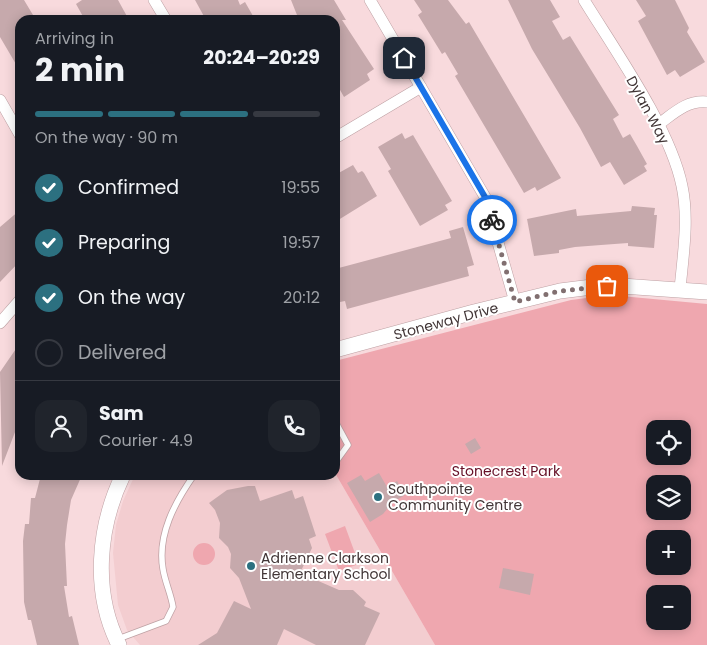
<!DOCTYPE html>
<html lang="en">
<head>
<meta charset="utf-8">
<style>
  body { margin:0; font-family:Poppins,sans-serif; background:#20242c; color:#f1f3f6; height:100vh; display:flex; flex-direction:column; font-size:19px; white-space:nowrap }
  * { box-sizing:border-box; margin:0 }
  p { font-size:16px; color:#9ea1a6 }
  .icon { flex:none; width:28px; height:28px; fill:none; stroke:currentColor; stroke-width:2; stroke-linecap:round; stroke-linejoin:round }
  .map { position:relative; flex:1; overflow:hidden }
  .side { position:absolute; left:15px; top:15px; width:325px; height:465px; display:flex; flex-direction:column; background:#171b24; border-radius:15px; box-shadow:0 2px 12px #0003 }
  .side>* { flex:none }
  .buttons { position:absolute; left:646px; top:420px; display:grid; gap:10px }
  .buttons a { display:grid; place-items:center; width:45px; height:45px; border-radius:10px; background:#171b24; box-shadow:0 2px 12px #0003; font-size:25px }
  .pin { position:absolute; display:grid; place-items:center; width:42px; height:42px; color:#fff; margin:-21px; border-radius:10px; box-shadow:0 2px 8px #0006 }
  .courier { position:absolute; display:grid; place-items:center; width:50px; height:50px; margin:-25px; border:4px solid #1a73e8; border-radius:50%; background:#fff; color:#222; box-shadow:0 1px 6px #0007 }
  .summary em { font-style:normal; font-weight:700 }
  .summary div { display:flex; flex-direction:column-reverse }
  .summary { display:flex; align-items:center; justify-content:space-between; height:85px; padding:0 20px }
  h1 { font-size:32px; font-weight:700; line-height:38px }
  .bar { display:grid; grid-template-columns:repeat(4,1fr); gap:8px 5px; align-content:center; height:60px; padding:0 20px }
  .bar i { height:6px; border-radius:4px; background:#363941 }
  .bar .current { background:#2c7080 }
  .bar p { grid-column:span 4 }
  .line { display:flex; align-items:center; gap:12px; padding:0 20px; border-top:1px solid #363941 }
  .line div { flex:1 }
  .round { display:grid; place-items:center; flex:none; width:52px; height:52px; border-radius:15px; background:#20242c }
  ol { padding:0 20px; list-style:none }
  li { display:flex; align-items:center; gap:15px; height:55px }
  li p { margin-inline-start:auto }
  li .icon { padding:5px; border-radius:50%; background:#2c7080; color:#fff; stroke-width:4 }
  li:last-child { color:#9ea1a6 }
  li i { width:28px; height:28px; border:2px solid #363941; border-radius:50% }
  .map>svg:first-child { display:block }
</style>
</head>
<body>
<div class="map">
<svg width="707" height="645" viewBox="0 0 707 645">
  <rect width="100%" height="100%" fill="#f8dadd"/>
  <path fill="#f3cdd0" d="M335 473 435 645H140L127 630 118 605 113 553 116 525 123 501 135 475H335Z"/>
  <path fill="#efa7af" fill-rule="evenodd" d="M610 295 707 304V645H435L335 473V361L571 300ZM655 429H682V456H655ZM655 484H682V511H655ZM655 539H682V566H655ZM655 594H682V621H655Z
    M345 526 359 564 339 571 325 534Z
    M193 554a11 11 0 1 1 22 0a11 11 0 1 1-22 0Z"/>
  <path fill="#c6a9ac" d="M0 0H24L36 20H20V71L0 37Z
    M82 0H118L129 20H85L76 4Z
    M195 0H238L240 5 245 2 253 16 246 20H206Z
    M291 0H334L346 20H342L374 69 367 74 370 80 344 97 335 81V20H299Z
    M414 0H448L466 24 469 22 561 178 537 191 535 187 524 193 455 76 458 74 445 52 442 54 418 15 422 12Z
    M508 0H550L560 17 552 21 563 40 570 36 619 115 613 119 623 138 630 134 637 146 647 164 644 166 647 171 624 185 610 162 601 167 580 128 532 49Z
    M636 0H675L689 28 687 32 705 62 680 77 675 70 667 75 638 21 646 16Z
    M402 133 405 139 413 135 452 201 445 205 448 210 420 226 388 171 391 169 378 147Z
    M353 165 358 173 362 171 364 173 377 196 335 222V175Z
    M632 206 655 208 654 215H657L654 248 628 246V243L601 245 575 247 559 250V253L534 256 527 219 576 209 577 216 631 211Z
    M20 210V261L0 282V227Z
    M463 227 474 265 467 267 469 276 347 309 345 301 335 303V269L451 238 449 231Z
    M20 343V419L2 466 0 372Z
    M475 438 481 448 471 454 465 444Z
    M379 473 387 487 397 481 405 495 393 502 383 514 370 522 347 483 361 475 365 481Z
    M41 475H82L71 500 67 525 65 544 67 586H64L69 617 72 616 79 645H37L31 620H28L24 602 23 541 25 524H29L31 498H35Z
    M248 486H255L260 501 292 490 295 499 303 496 316 536 309 539 312 548 300 573 339 590H353L366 602 364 606 380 613 365 645H316L284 629 277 645H198L217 633 234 601 251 609 239 578 230 568 231 554 228 547 219 538 220 523 215 510 209 503 227 490Z
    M503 568 534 574 530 595 499 588Z"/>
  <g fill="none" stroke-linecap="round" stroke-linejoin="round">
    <g stroke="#bea1a4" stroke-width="7">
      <path id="service" d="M335 421 348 445 335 463
        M118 639 166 621 173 607C171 594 165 582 163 569 157 535 175 502 194 475"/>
    </g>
    <g stroke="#bea1a4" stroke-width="12">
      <path id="minor" d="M154 0 166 20
        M370 0 485 197 515 302
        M584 0C616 52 670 128 682 186 689 219 683 256 680 289
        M0 100 20 135
        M659 124C674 113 687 100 707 102
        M335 138 421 87
        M0 323 20 300"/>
    </g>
    <g stroke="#bea1a4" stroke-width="16">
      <path id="tertiary" d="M335 350 474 312 560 291 592 287 622 286 707 292
        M119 645C92 592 98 527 123 475"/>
    </g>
    <use href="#service" stroke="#fff" stroke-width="5.5"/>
    <use href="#minor" stroke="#fff" stroke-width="11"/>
    <use href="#tertiary" stroke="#fff" stroke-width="15"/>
  </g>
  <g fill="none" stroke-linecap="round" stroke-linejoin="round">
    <path stroke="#816f70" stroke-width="5" stroke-dasharray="0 9" d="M492 220 515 302 560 291 607 286"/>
    <path stroke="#1a73e8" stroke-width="6" d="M404 58 485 197 492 220"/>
  </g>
  <g fill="#2c7080" stroke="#fff" stroke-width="2">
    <circle cx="378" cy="497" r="5"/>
    <circle cx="251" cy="566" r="5"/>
  </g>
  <g text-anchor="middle" stroke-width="4" stroke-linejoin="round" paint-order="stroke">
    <g font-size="14" fill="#413536" stroke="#fff">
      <text transform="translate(648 110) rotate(62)" y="5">Dylan Way</text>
      <text transform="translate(446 321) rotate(-15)" y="5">Stoneway Drive</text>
    </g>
    <g font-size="14" fill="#650f26" stroke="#fff">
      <text x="506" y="476">Stonecrest Park</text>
    </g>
    <g font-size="14" fill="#413536" stroke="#fff" text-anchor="start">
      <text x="388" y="494">Southpointe<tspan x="388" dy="16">Community Centre</tspan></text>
      <text x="261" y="563">Adrienne Clarkson<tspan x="261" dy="16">Elementary School</tspan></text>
    </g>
  </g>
</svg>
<div class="buttons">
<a><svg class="icon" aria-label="locate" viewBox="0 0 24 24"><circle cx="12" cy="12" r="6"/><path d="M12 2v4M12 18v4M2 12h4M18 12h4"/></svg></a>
<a><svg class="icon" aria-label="layers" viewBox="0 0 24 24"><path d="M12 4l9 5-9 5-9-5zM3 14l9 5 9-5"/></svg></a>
<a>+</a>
<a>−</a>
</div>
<div class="pin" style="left:607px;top:286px;background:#ea580c"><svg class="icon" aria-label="bag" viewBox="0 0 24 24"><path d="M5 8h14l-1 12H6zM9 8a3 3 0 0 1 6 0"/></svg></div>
<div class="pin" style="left:404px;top:58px;background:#1f2937"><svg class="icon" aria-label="home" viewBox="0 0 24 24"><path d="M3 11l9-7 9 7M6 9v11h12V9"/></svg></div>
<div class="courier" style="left:492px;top:220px"><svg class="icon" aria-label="bike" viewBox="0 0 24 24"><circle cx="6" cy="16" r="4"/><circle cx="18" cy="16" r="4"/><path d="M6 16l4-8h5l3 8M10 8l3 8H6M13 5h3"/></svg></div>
<section class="side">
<div class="summary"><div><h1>2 min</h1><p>Arriving in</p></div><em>20:24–20:29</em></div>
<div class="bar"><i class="current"></i><i class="current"></i><i class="current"></i><i></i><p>On the way · 90 m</p></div>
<ol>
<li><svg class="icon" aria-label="check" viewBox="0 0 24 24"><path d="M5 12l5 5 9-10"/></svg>Confirmed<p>19:55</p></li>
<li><svg class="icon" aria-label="check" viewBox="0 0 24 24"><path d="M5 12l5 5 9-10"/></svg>Preparing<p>19:57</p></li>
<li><svg class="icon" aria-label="check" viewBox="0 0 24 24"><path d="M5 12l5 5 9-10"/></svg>On the way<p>20:12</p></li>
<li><i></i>Delivered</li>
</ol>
<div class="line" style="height:90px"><a class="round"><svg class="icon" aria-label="person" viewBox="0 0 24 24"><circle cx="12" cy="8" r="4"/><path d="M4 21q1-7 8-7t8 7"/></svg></a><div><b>Sam</b><p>Courier · 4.9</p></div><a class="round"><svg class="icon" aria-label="phone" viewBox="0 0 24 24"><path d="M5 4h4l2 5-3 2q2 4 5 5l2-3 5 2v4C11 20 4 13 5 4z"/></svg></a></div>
</section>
</div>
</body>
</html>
